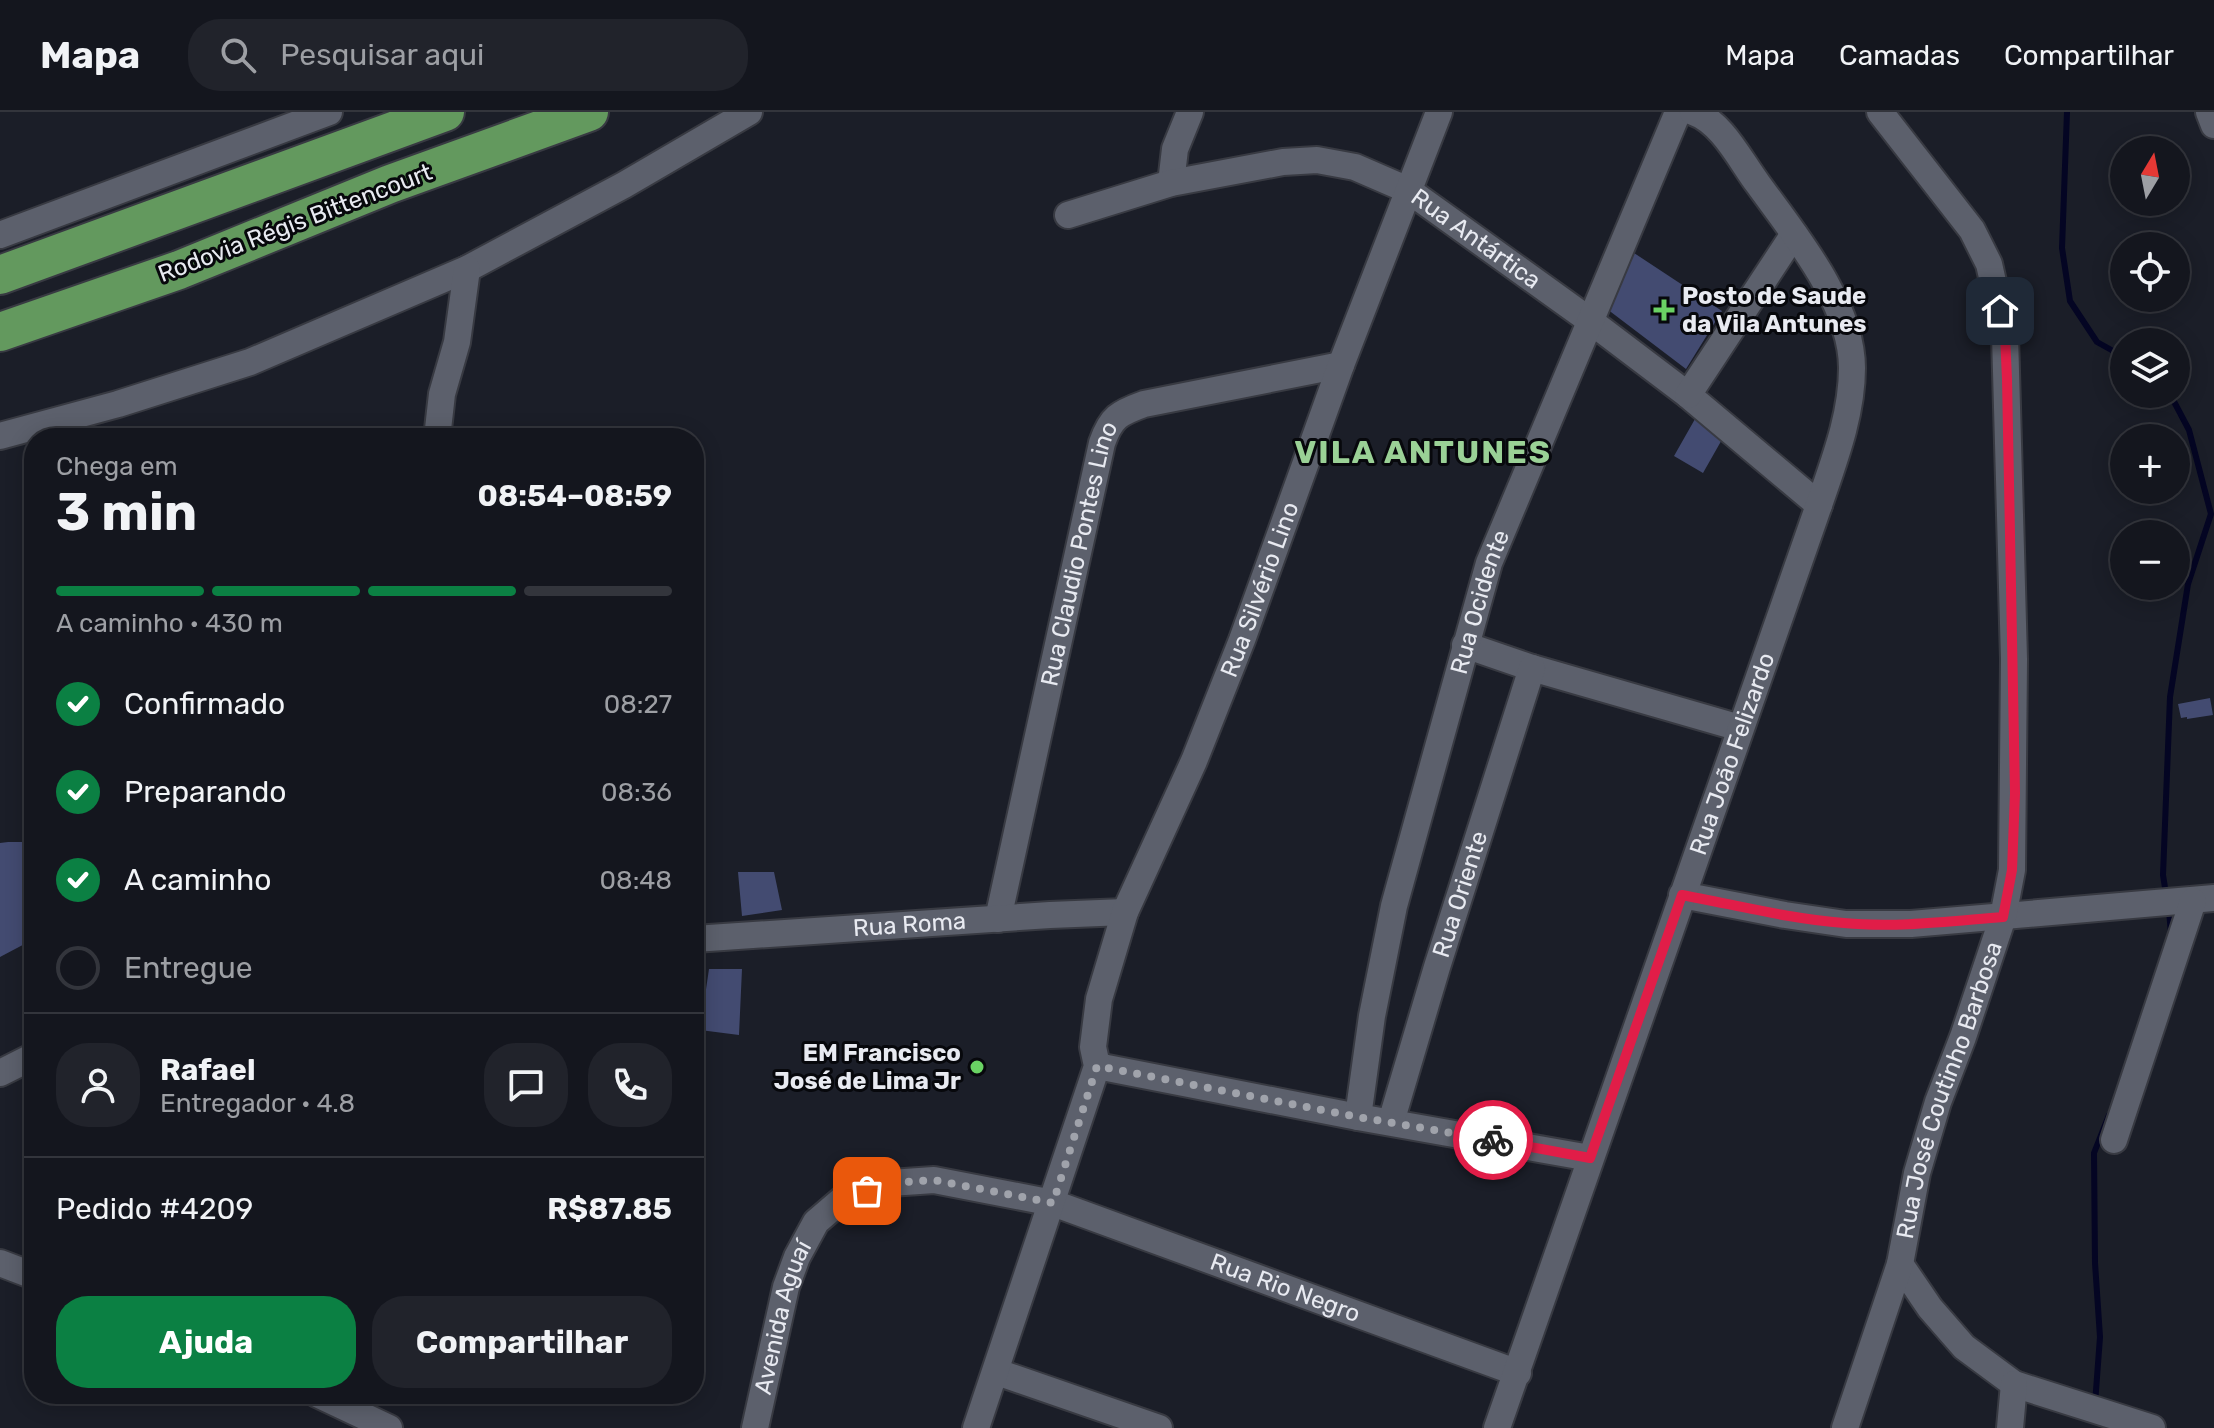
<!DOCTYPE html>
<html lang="pt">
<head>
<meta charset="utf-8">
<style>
  body { margin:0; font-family:Rubik,sans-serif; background:#21232b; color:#f1f3f6; height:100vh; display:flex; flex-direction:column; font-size:30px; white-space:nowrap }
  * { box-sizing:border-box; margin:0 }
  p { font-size:26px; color:#9d9fa4 }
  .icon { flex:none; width:44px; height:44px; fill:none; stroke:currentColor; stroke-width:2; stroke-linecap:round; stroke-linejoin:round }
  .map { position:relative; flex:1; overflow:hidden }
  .side { position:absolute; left:24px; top:316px; width:680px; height:976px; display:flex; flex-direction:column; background:#14161e; border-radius:32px; box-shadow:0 4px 20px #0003,0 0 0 2px #33353c }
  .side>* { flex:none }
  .needle { width:52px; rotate:10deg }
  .fabs { position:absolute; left:2110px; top:24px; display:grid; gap:16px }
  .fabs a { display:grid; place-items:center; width:80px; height:80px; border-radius:50%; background:#14161e; box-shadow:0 4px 20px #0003,0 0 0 2px #33353c; font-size:40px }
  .pin { position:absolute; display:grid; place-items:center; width:68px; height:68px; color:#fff; margin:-34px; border-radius:16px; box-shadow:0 4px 12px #0006 }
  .courier { position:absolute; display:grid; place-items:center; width:80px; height:80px; margin:-40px; border:6px solid #e11d48; border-radius:50%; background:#fff; color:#222; box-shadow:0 2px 10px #0007 }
  .head em { font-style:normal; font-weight:700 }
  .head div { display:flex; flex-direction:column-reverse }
  .head { display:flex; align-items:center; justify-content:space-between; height:136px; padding:0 32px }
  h1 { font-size:52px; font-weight:700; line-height:60px }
  .bar { display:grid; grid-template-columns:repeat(4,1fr); gap:12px 8px; align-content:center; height:96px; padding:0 32px }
  .bar i { height:10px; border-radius:6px; background:#33353c }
  .bar .active { background:#0b8043 }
  .bar p { grid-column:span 4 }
  .line { display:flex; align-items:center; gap:20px; padding:0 32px; border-top:2px solid #33353c }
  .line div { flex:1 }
  .round { display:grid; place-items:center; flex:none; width:84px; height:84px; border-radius:32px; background:#21232b }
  ol { padding:0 32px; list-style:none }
  li { display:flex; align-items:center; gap:24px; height:88px }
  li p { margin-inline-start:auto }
  li .icon { padding:8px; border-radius:50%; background:#0b8043; color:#fff; stroke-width:4 }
  li:last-child { color:#9d9fa4 }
  li i { width:44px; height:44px; border:4px solid #33353c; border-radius:50% }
  .cta { display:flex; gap:16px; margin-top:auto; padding:16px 32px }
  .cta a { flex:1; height:92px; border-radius:32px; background:#0b8043; color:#fff; font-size:32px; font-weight:700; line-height:92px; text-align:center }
  .cta a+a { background:#21232b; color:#f1f3f6 }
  header { display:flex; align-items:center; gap:48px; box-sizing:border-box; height:112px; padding:0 40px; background:#14161e; border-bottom:2px solid #33353c }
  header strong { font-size:38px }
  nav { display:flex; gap:44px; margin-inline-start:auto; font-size:28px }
  .search { width:560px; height:72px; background:#21232b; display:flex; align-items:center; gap:20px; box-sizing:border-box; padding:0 28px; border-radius:32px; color:#9d9fa4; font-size:30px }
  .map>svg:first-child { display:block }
</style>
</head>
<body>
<header>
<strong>Mapa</strong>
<div class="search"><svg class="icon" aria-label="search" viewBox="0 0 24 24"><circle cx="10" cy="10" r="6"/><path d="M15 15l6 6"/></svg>Pesquisar aqui</div>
<nav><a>Mapa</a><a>Camadas</a><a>Compartilhar</a></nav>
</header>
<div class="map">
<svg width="2214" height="1316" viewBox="0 0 2214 1316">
  <rect width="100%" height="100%" fill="#1b1e28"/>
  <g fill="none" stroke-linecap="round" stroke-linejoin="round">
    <path stroke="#040523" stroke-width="6" d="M2067 0 2062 136 2070 189 2097 230 2124 245
      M2166 782 2163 763 2170 585 2188 472 2211 402 2189 318 2170 282
      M2169 798 2171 822
      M2095 1292 2100 1225 2095 1151 2094 1041 2109 1003"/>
  </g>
  <path fill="#434b71" d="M1631 139 1722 199 1686 257 1607 197Z
    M1695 307 1724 324 1703 361 1674 344Z
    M2210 586 2213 603 2187 607V605L2181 606 2178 592Z
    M8 730H34V827L0 845V731Z
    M738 760H774L782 798 742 804Z
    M709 857H742L739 923 700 918Z"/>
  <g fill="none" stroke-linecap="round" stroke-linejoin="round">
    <g stroke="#383a42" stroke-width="30">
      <g id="minor">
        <path d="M2209 0 2214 13"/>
        <path d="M1171 71 1175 37 1190 0"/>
        <path id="s1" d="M1068 103 1171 71 1283 50 1317 48 1355 55 1408 78 1589 208 1688 283 1819 393"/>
        <path d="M0 123 329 0"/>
        <path d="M1688 283 1794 122"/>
        <path d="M0 324 118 292 250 250 467 157 624 73 749 0"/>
        <path d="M437 326 442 282 457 230 467 157"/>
        <path d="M1465 533 1532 556 1740 616"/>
        <path d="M1682 783 1785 803 1846 812H1911L2214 786"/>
        <path id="s2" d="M998 807 1102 331C1111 305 1119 301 1144 292L1341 253"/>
        <path id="s3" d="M694 827 1050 803 1125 800"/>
        <path d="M1097 954 1358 1005 1590 1046"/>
        <path d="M0 961 34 944"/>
        <path id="s4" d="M1358 1005 1372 904 1394 794 1489 451 1678 0"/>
        <path id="s5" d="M1391 1010 1437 855 1532 556"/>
        <path d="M2114 1028 2193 789"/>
        <path d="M0 1151 34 1164"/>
        <path d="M1900 1152 1930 1196 1964 1235 2014 1272 2152 1316"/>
        <path d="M997 1260 1159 1316"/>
        <path d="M317 1282 389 1316"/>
        <path id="s6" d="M755 1316 786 1175 797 1145 816 1110 844 1086 890 1071 934 1068 1053 1091 1518 1261"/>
        <path id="s7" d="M976 1316 1097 954 1093 935 1099 887 1125 800 1194 649 1242 528 1341 253 1439 0"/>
        <path id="s8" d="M1497 1316 1819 393C1834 349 1852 303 1852 256 1852 191 1794 122 1758 72 1740 48 1722 10 1693 0"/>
        <path id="s9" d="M1845 1316 1900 1152 1917 1061 1938 990 1963 925 2003 805 2012 758 2014 547 2005 223 1989 152 1972 118 1880 0"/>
        <path d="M2010 1316 2014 1272"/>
      </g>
    </g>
    <g stroke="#383a42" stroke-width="42">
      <path id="highway" d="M0 163 445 0
        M0 220 179 158 390 72 589 0"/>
    </g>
    <use href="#minor" stroke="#5c606c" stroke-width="26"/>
    <use href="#highway" stroke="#63995e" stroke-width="38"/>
  </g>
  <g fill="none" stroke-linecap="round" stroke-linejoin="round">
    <path stroke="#a0a3ab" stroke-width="8" stroke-dasharray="0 14.4" d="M867 1079 890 1071 934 1068 1053 1091 1097 954 1358 1005 1493 1028"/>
    <path stroke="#e11d48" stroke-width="10" d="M1493 1028 1590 1046 1682 783C1736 793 1790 807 1844 811 1897 816 1951 809 2003 805L2012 758 2015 681 2007 267 2005 223 2000 199"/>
  </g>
  <g fill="#6ad364" stroke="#07080c" stroke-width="3">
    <path d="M1660 186h8v8h8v8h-8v8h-8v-8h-8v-8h8z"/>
    <circle cx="977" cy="955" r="8"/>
  </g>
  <g text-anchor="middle" stroke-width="6" stroke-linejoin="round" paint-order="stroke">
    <g font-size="24" fill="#e8eaf1" stroke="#07080c">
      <text transform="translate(295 111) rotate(-21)" y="8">Rodovia Régis Bittencourt</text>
      <text dy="8" stroke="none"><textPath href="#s1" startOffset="436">Rua Antártica</textPath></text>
      <text dy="8" stroke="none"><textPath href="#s2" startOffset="374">Rua Claudio Pontes Lino</textPath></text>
      <text dy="8" stroke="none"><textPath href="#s7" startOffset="890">Rua Silvério Lino</textPath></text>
      <text dy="8" stroke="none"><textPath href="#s4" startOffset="530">Rua Ocidente</textPath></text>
      <text dy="8" stroke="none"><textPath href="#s8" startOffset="714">Rua João Felizardo</textPath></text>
      <text dy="8" stroke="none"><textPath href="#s5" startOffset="238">Rua Oriente</textPath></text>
      <text dy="8" stroke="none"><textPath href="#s3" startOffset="216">Rua Roma</textPath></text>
      <text dy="8" stroke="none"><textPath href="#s9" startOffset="354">Rua José Coutinho Barbosa</textPath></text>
      <text dy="8" stroke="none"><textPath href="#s6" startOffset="714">Rua Rio Negro</textPath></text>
      <text dy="8" stroke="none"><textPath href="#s6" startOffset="114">Avenida Aguaí</textPath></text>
    </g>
    <g font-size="24" font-weight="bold" fill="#e8eaf1" stroke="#07080c" text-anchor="start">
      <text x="1682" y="192">Posto de Saude<tspan x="1682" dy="28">da Vila Antunes</tspan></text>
      <text x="961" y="949" text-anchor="end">EM Francisco<tspan x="961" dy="28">José de Lima Jr</tspan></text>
    </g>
    <g font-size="32" font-weight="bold" letter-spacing="2" fill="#9ad196" stroke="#07080c">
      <text x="1423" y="351">VILA ANTUNES</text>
    </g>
  </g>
</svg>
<div class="fabs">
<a><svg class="needle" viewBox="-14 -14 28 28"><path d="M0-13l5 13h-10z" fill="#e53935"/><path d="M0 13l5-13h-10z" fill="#9d9fa4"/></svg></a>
<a><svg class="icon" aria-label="locate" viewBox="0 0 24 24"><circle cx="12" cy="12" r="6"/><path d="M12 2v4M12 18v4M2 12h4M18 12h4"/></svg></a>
<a><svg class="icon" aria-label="layers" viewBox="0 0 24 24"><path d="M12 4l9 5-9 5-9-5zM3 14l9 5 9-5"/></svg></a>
<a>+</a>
<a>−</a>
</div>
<div class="pin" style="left:867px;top:1079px;background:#ea580c"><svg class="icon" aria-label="bag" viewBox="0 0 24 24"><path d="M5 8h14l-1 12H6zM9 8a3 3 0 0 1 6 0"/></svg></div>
<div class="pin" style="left:2000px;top:199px;background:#1f2937"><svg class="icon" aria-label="home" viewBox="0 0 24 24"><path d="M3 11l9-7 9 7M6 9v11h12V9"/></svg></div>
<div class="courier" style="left:1493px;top:1028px"><svg class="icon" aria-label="bike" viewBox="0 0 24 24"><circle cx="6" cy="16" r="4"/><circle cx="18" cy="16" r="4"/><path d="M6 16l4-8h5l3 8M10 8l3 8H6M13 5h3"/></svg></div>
<section class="side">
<div class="head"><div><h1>3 min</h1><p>Chega em</p></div><em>08:54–08:59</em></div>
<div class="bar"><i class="active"></i><i class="active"></i><i class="active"></i><i></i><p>A caminho · 430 m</p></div>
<ol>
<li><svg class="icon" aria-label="check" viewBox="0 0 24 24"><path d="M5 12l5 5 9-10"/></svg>Confirmado<p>08:27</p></li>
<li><svg class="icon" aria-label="check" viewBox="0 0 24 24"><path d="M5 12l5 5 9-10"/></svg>Preparando<p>08:36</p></li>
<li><svg class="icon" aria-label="check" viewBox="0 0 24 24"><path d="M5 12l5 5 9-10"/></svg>A caminho<p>08:48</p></li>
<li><i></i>Entregue</li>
</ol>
<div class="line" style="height:144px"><a class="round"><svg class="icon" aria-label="person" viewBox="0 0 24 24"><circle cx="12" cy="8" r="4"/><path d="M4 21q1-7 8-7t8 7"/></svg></a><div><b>Rafael</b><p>Entregador · 4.8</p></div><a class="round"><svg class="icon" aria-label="chat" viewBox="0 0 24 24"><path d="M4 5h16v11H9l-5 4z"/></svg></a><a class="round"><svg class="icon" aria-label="phone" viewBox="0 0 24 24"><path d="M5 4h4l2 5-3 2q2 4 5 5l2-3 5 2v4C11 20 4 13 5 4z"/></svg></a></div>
<div class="line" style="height:104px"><div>Pedido #4209</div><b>R$87.85</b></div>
<div class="cta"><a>Ajuda</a><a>Compartilhar</a></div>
</section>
</div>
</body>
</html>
